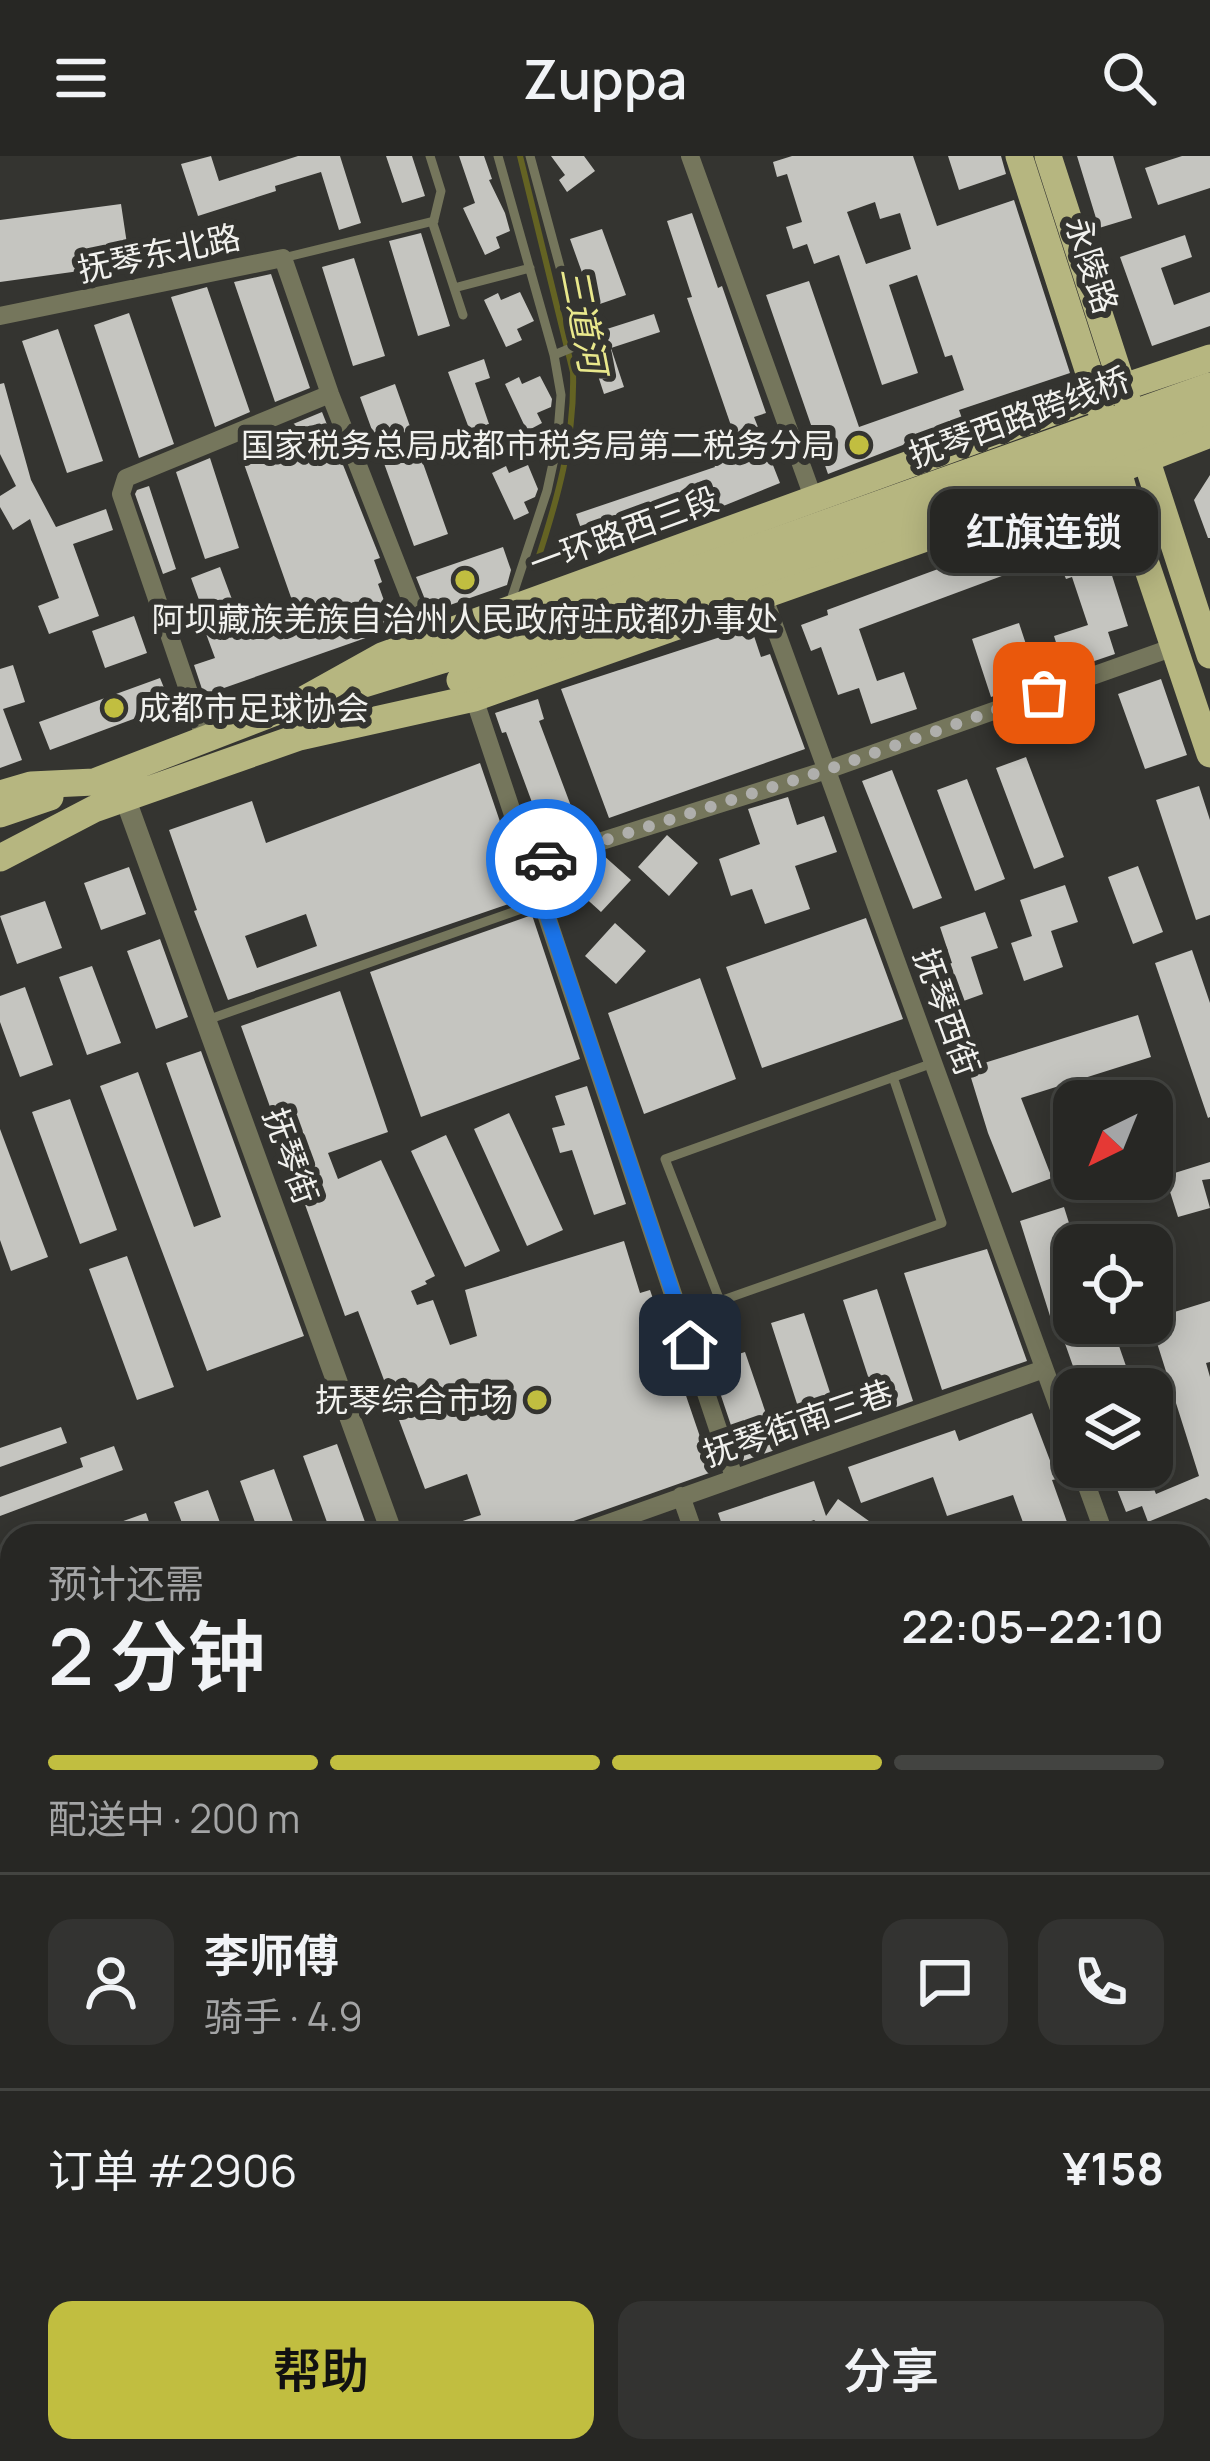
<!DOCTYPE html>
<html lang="zh">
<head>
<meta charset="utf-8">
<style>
  body { margin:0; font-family:Manrope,"Noto Sans SC",sans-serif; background:#333331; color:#f1f3f6; height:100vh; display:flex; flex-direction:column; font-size:45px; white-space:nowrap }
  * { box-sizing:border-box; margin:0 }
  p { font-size:39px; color:#a4a5a6 }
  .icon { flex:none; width:66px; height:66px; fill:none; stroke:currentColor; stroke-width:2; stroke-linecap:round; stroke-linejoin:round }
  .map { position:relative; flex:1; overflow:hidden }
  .sheet { position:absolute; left:0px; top:1368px; width:1212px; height:939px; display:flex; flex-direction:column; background:#272724; border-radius:36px 36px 0 0; box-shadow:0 6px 30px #0003,0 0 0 3px #434441 }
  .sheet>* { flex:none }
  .needle { width:78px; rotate:223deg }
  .buttons { position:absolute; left:1053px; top:924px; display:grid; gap:24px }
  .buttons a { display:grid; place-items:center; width:120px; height:120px; border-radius:24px; background:#272724; box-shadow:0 6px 30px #0003,0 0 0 3px #434441; font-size:60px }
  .pin { position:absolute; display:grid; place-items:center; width:102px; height:102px; color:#fff; margin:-51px; border-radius:24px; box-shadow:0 6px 18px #0006 }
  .courier { position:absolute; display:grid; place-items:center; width:120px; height:120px; margin:-60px; border:9px solid #1a73e8; border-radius:50%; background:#fff; color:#222; box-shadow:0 3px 15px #0007 }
  .bubble { position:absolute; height:84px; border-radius:24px; background:#272724; box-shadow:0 6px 30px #0003,0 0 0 3px #434441; font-size:39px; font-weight:600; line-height:84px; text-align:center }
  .overview em { font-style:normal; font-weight:600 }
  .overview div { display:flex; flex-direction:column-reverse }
  .overview { display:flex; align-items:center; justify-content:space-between; height:204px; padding:0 48px }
  h1 { font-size:78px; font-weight:600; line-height:90px }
  .bar { display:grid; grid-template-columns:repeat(4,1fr); gap:18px 12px; align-content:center; height:144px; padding:0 48px }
  .bar i { height:15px; border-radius:9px; background:#434441 }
  .bar .active { background:#c1be40 }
  .bar p { grid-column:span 4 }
  .line { display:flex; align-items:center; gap:30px; padding:0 48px; border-top:3px solid #434441 }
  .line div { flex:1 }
  .round { display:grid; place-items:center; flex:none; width:126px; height:126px; border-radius:24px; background:#333331 }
  .primary-button { display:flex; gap:24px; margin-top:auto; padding:24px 48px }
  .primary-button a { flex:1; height:138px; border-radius:24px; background:#c1be40; color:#111; font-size:48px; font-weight:600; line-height:138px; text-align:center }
  .primary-button a+a { background:#333331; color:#f1f3f6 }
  header { display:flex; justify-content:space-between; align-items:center; height:156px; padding:0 48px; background:#272724; font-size:54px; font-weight:600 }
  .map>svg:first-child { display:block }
</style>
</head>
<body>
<header><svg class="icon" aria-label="menu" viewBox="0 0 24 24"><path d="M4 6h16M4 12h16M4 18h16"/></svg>Zuppa<svg class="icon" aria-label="search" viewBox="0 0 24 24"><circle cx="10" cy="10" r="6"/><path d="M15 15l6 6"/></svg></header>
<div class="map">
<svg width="1210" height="2305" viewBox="0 0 1210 2305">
  <rect width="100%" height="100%" fill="#343430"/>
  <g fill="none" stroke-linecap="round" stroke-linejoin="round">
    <path stroke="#646323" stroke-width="6" d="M520 0 573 216C575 283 557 345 536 409"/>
  </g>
  <path fill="#c5c5c0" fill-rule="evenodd" d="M211 0 219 25 298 0H340L361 67 339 74 321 16 275 30 276 35 198 60 181 8Z
    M386 0H412L425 40 402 47Z
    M459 0H484L492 23 489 24 505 57 510 75 496 81 500 92 485 99 463 52 475 47Z
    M551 0H584L595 15 567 36 559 24 565 19Z
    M792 0H913L937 70 1014 44 1070 217 959 254 964 268 908 287 828 318 766 139 809 125 859 271 964 234 952 199 945 201 917 119 889 129 918 217 882 229 839 99 814 108 807 88 793 93 786 71 802 66 787 18 777 21 773 6ZM875 46 880 63 900 57 911 93 866 108 847 56Z
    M948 0H1001L1006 18 959 34Z
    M1077 0H1113L1132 62 1099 72Z
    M1182 0H1210V32L1158 49 1145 12Z
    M121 48 130 108 0 126V64Z
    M692 57 718 132 722 130 766 257 754 261 780 327 711 355 589 396 576 358 715 311 710 298 737 287 687 142 692 141 667 65Z
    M602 73 626 139 594 150 570 83Z
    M421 77 450 170 418 180 389 85Z
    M1185 79 1192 101 1161 112 1174 149 1210 136V170L1152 190 1120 101Z
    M354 102 385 200 353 210 322 111Z
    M271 118 310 232 275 246 234 126Z
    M207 131 250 256 215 271 171 141Z
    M520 136 534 165 517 173 522 184 506 191 484 144 498 137 501 144Z
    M129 157 174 288 139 302 94 169Z
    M654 158 660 176 611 192 624 231 604 238 588 189V179Z
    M58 173 103 305 67 317 22 185Z
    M484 203 490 222 475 227 489 268 470 275 448 216Z
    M540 220 552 243 551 251 537 257 542 267 527 275 505 228 519 221 522 228Z
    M4 227 31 324 56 371 106 353 113 374 73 388 99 460 49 478 38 450 59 442 30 363 13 374 0 351V340L16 330 0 298V228Z
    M395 228 448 378 414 390 360 241Z
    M322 256 380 402 374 404 382 426 378 428 394 472 204 539 194 509 215 502 205 475 210 474 191 422 220 411 240 465 293 447 238 291Z
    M210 302 239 392 205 403 176 316Z
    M528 309 538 333 535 341 524 346 529 357 514 364 492 317 506 310 509 317Z
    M1210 319V382H1208L1194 344Z
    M149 330 176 413 163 418 135 338 137 334Z
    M1038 376 1048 403 859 473 877 525 904 516 917 553 871 568 859 532 838 539 821 491 811 495 801 469 828 459 827 454Z
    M1115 377 1124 401 1108 407 1128 470 1108 476 1115 498 1065 515 1054 480 1088 469 1072 421 1066 423 1056 399Z
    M503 391 511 414 507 429 430 456 416 421Z
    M134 460 147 497 105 512 92 475Z
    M1019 467 1038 525 991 541 972 483Z
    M751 471 761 501 770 498 805 593 609 662 561 533Z
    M13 509 25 546 3 553 22 604 0 612V513Z
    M160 522 171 549 50 594 39 566Z
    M1161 523 1187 599 1145 613 1118 538Z
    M538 543 544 563 539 565 580 674 547 687 506 576 502 577 495 557Z
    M1026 601 1064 701 1034 713 996 612Z
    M480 607 526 742 228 844 194 755 197 754 169 674 252 645 266 687ZM306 758 317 790 257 812 245 780Z
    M892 614 942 742 913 753 862 625Z
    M967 623 1005 723 975 735 937 634Z
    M1199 630 1210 664V759L1196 764 1156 644Z
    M788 641 797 669 824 660 837 696 795 710 810 753 765 768 752 733 731 740 719 703 760 688 748 653Z
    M667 679 698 707 669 740 638 711Z
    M603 699 631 724 601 756 570 728 594 702Z
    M1138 710 1163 776 1133 788 1108 721Z
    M129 711 146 758 101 774 84 727Z
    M1065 729 1078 766 1051 775 1063 811 1024 825 1011 787 1032 780 1020 744Z
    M45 745 62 792 17 808 0 760Z
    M985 756 998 792 971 801 983 838 944 852 931 814 952 807 940 771Z
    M532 759 580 903 421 961 370 816Z
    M866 762 903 863 762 912 726 811Z
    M615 767 646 795 616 828 585 800Z
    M160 783 188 861 156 873 127 795Z
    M1192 794 1210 847V961L1208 962 1155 807Z
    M92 810 121 887 87 899 59 821Z
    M700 822 736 923 644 958 608 857Z
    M25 831 53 909 20 921 0 866V840Z
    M340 835 388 976 328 997 338 1023 381 1004 435 1120 425 1125 427 1128 411 1135 417 1149 433 1144 450 1189 477 1180 465 1134 624 1085 640 1137 650 1134 712 1316 568 1367 560 1374 541 1380H427L426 1377 481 1359 467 1318 425 1333 358 1155 345 1160 241 870Z
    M1138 859 1151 901 1021 942 1052 1022 1012 1037 988 977 968 912Z
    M201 895 304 1180 207 1215 100 930 138 916 194 1071 221 1061 166 907Z
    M587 930 626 1048 594 1059 572 994 560 997 552 972 565 969 555 940Z
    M70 943 117 1074 80 1088 32 956Z
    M509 957 563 1074 527 1090 474 973Z
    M0 973 48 1101 11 1115 0 1084Z
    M446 979 500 1095 465 1111 411 995Z
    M1210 1006V1023L1202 1024 1210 1052 1178 1061 1165 1020Z
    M1064 1051 1074 1083V1174L1095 1167H1111L1134 1233H1081L1055 1159 1050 1160 1020 1065Z
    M987 1093 1027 1205 942 1234 904 1117Z
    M127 1100 174 1231 137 1244 89 1113Z
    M877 1133 913 1245 880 1257 843 1144Z
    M1210 1145V1206L1206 1207 1210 1221V1344L1206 1342 1148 1366 1142 1350 1126 1356 1111 1318 1128 1311H1145L1156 1338 1199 1320 1152 1171V1163Z
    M804 1157 841 1270 808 1282 771 1167Z
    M745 1196 778 1293 743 1305 710 1207Z
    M1032 1257 1057 1323 1052 1324 1072 1380H1028L1013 1339 947 1360 933 1321 861 1347 848 1311 955 1274 959 1285Z
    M61 1271 67 1287 0 1311V1292Z
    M337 1288 370 1380H332L303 1300Z
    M114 1290 123 1314 0 1360V1341L83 1311 80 1302Z
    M274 1313 298 1380H260L240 1325Z
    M814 1325 826 1360 838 1343 890 1380H837L814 1364 766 1380H726L718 1357Z
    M208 1334 225 1380H187L174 1346Z
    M146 1357 154 1380H116L112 1369Z"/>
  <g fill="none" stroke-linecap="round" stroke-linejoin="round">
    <path stroke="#75765c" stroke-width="9" d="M430 0 441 35 433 68 463 159
      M498 0 554 199 561 239 557 289 547 335 510 447
      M530 0 580 185 576 190 554 199
      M283 102 434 65
      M454 132 530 112
      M207 864 541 746
      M893 921 942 1067 720 1145 665 1003 933 907
      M1210 1941 1203 1958 1210 1985
      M1200 2005 1210 2003"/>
    <path stroke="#75765c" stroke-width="18" d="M690 0 814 344
      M0 160 283 102 330 238 426 483
      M763 439 1074 1294
      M474 542 734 1321
      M205 583 121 338 126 322 330 238
      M529 708 827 614 1174 491
      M1080 1311 1105 1380
      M681 1340 695 1380
      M572 1380 1044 1213
      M0 1561 12 1594
      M1200 1641 1210 1668
      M938 2295 939 2305
      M1191 2305 1210 2302"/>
    <path stroke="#75765c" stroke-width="21" d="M125 642 393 1380
      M1200 1783 1210 1781
      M0 1962 12 1960
      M600 2295 601 2305"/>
    <path stroke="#b6b680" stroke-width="27" d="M1019 0 1102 257
      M1048 0 1127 244
      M1141 287 1210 499
      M1114 300 1132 366 1210 598
      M344 534 445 503
      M0 638 31 629 94 626 294 549 382 500 1097 240 1210 202
      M0 658 50 641
      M0 702 94 653 299 581 474 542 1118 314 1210 278"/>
    <path stroke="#b6b680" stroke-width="27" d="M445 503 1210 230
      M460 524 1210 254"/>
  </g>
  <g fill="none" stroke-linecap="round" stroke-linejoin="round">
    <path stroke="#afafac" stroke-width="12" stroke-dasharray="0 21.6" d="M546 703 826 614 1044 537"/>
    <path stroke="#1a73e8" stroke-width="15" d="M546 703 530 708 690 1189"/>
  </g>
  <g fill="#c1be40" stroke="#343430" stroke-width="4.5">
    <circle cx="859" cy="289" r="12"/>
    <circle cx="465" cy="424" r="12"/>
    <circle cx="114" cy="552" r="12"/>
    <circle cx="537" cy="1244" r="12"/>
  </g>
  <g text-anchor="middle" stroke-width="12" stroke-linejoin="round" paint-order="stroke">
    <g font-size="33" fill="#f1f1ee" stroke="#343430">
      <text transform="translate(159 97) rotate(-12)" y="12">抚琴东北路</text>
      <text transform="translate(1092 109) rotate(72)" y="12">永陵路</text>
      <text transform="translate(1019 261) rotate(-20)" y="12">抚琴西路跨线桥</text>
      <text transform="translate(624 375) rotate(-20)" y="12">一环路西三段</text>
      <text transform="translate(947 856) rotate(70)" y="12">抚琴西街</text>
      <text transform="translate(291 1000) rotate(70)" y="12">抚琴街</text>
      <text transform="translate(798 1267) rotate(-19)" y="12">抚琴街南三巷</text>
    </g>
    <g font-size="33" fill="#f1f1ee" stroke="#343430" text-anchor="end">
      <text x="835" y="301">国家税务总局成都市税务局第二税务分局</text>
      <text x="465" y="475" text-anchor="middle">阿坝藏族羌族自治州人民政府驻成都办事处</text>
      <text x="138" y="564" text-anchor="start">成都市足球协会</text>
      <text x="513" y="1256">抚琴综合市场</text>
    </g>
    <g font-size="36" font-style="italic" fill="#e9e88c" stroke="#343430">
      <text transform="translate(584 164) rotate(79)" y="13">三道河</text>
    </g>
  </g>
</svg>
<div class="buttons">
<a><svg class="needle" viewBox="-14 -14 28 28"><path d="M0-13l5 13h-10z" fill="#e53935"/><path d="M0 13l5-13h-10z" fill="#a4a5a6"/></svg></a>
<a><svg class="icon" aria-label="locate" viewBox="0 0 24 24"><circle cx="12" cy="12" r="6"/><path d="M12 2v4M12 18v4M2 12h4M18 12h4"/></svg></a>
<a><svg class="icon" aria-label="layers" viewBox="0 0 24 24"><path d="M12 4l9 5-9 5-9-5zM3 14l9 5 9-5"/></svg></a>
</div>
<div class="pin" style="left:1044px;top:537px;background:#ea580c"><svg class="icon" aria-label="bag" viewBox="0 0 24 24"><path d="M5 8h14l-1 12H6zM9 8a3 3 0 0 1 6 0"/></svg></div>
<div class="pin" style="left:690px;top:1189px;background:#1f2937"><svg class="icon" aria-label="home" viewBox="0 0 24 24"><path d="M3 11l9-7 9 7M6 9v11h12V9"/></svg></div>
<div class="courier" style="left:546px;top:703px"><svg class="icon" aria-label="car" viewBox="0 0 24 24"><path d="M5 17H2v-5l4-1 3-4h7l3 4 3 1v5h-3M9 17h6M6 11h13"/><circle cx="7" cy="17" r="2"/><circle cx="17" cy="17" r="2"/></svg></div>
<div class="bubble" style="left:930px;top:333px;width:228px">红旗连锁</div>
<section class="sheet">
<div class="overview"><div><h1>2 分钟</h1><p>预计还需</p></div><em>22:05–22:10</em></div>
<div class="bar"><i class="active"></i><i class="active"></i><i class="active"></i><i></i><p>配送中 · 200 m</p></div>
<div class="line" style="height:216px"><a class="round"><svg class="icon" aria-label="person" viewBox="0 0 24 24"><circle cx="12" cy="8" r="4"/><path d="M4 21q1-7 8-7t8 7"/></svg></a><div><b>李师傅</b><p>骑手 · 4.9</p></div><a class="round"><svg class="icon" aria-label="chat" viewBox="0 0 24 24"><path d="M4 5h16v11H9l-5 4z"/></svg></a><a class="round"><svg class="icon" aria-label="phone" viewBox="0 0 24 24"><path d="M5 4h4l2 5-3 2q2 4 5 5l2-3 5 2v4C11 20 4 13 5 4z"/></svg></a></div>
<div class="line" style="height:156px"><div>订单 #2906</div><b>¥158</b></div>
<div class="primary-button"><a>帮助</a><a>分享</a></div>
</section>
</div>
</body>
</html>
